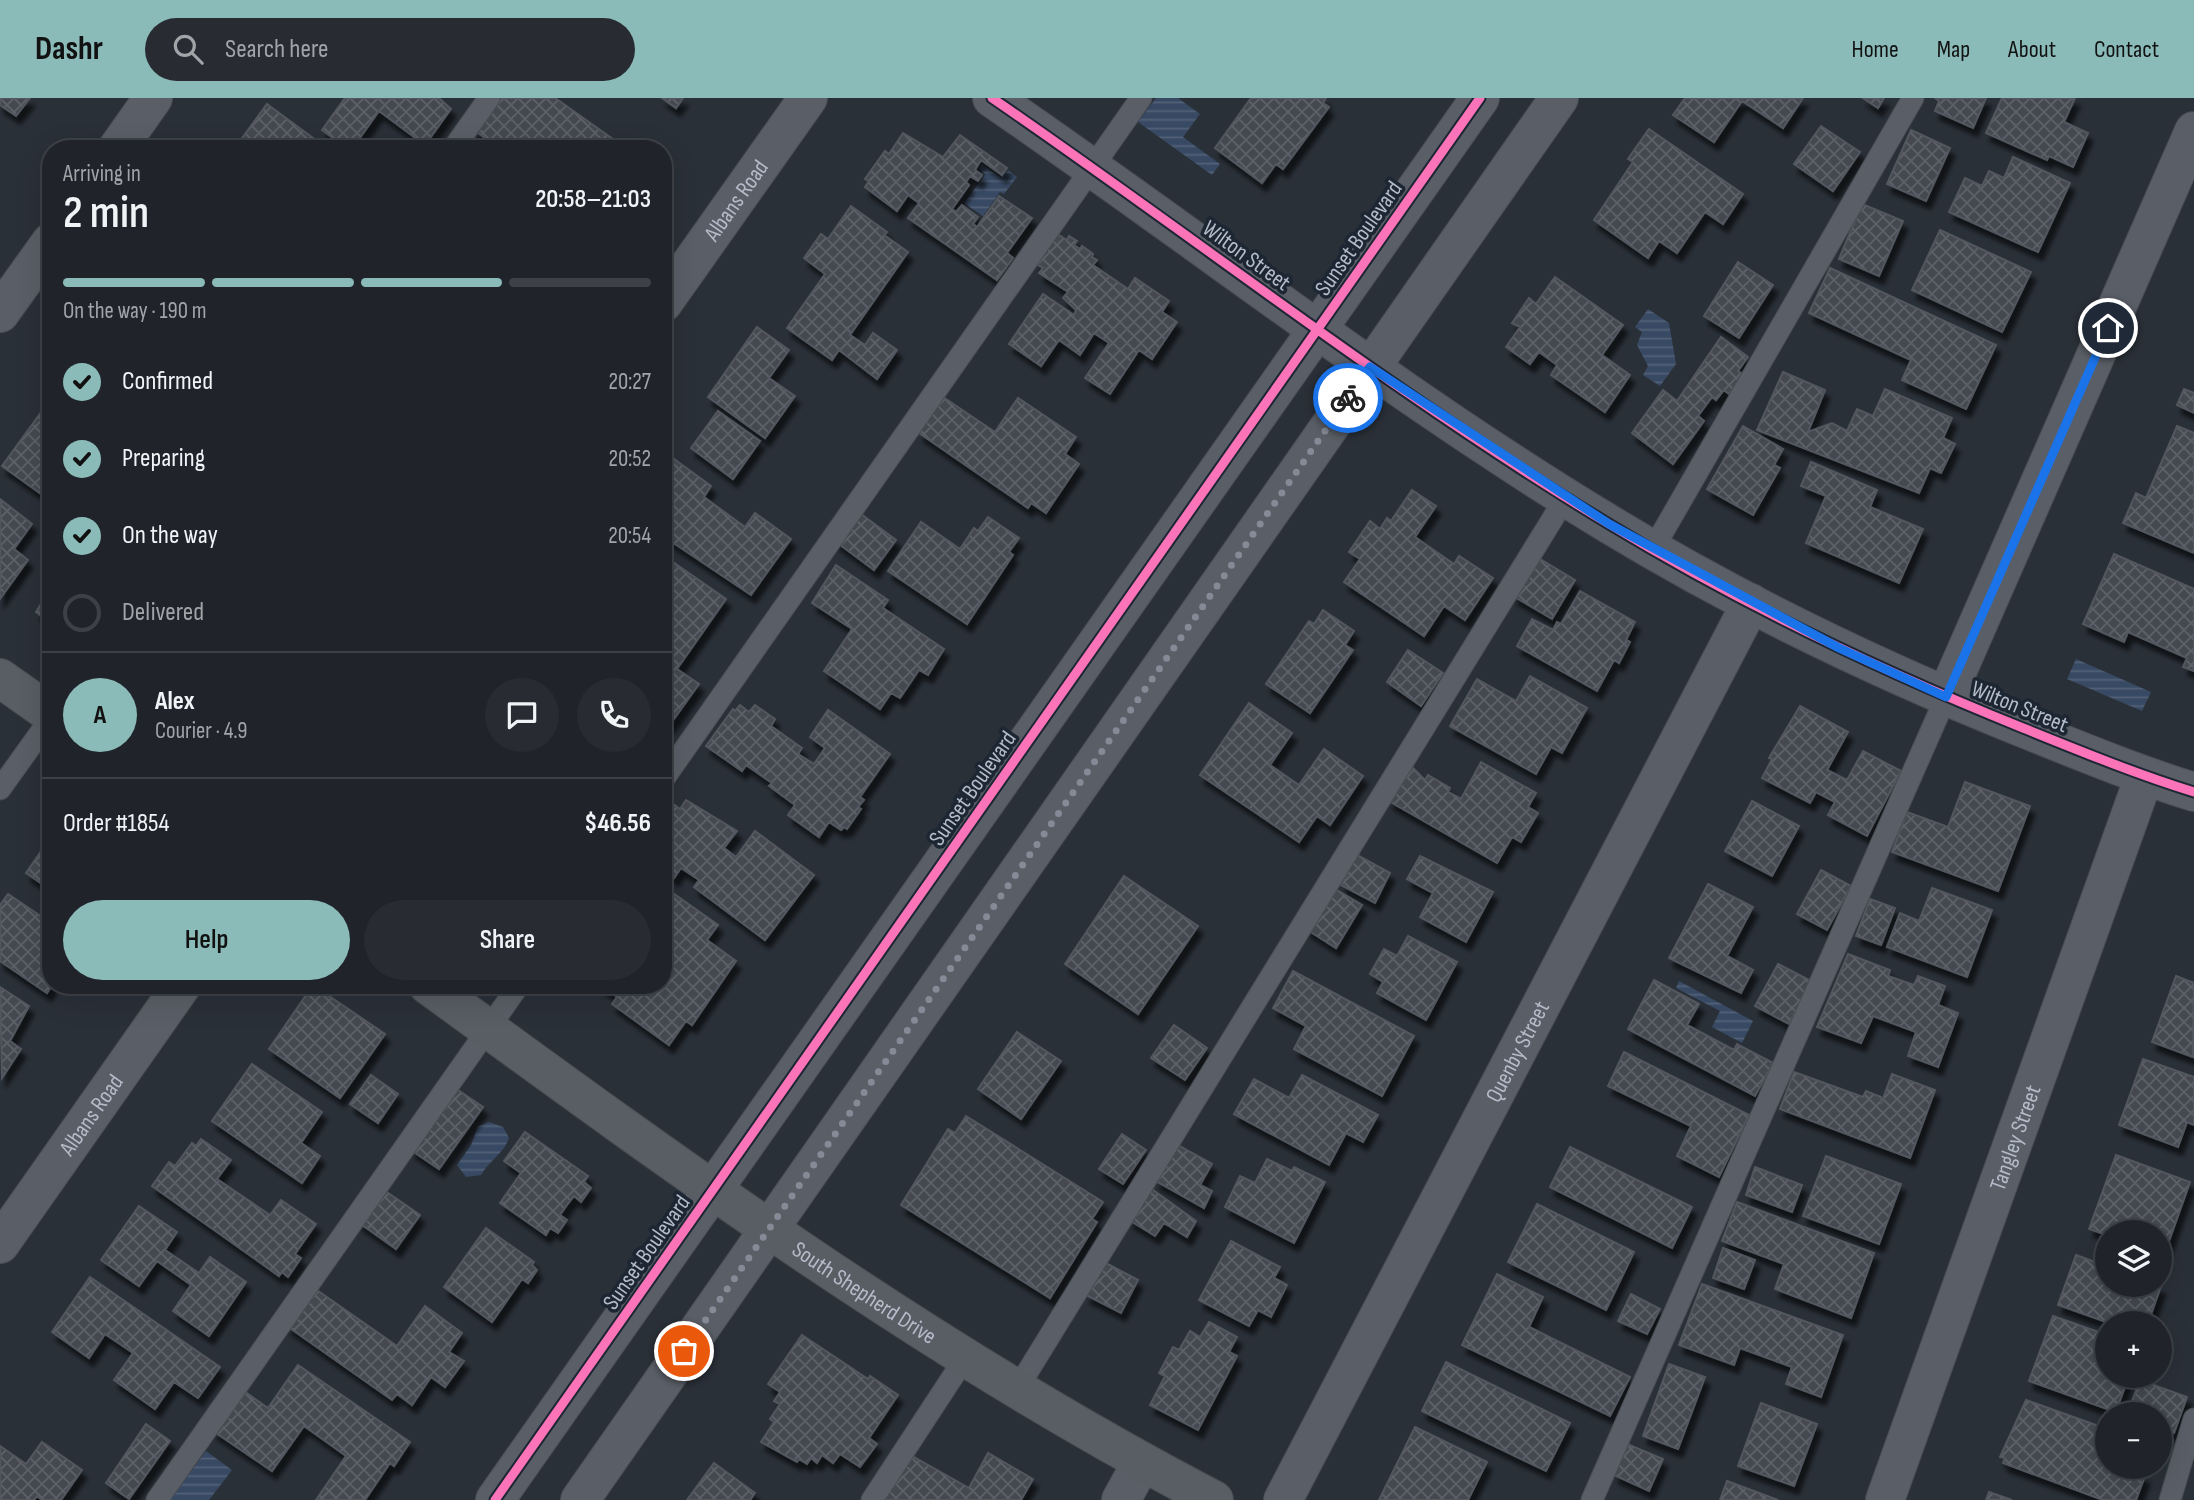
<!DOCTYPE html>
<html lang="en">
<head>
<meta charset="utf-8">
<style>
  body { margin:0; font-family:"Sofia Sans Condensed",sans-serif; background:#282c32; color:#f1f3f6; height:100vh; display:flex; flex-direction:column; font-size:26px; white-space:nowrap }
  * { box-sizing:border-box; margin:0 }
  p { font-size:23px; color:#a2a4a8 }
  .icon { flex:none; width:38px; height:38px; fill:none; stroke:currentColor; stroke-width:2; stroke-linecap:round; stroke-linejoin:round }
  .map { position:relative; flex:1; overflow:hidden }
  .drawer { position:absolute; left:42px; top:42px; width:630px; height:854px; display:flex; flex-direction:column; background:#20242a; border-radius:28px; box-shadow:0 7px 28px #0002,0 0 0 2px #3d4147 }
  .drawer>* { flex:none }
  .tools { position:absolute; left:2095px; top:1122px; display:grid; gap:14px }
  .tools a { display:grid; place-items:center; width:77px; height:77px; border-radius:50%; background:#20242a; box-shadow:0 7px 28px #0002,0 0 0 2px #3d4147; font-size:35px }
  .pin { position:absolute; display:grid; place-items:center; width:60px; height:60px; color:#fff; margin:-30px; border:4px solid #fff; border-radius:50%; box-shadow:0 2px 7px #0007 }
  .courier { position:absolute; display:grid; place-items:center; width:70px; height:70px; margin:-35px; border:5px solid #1a73e8; border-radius:50%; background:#fff; color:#222; box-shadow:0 2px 9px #0007 }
  .overview em { font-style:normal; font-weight:600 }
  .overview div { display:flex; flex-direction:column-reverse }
  .overview { display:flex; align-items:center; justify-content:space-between; height:119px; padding:0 21px }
  h1 { font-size:46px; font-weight:600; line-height:52px }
  .bar { display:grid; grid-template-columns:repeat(4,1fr); gap:10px 7px; align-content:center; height:84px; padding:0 21px }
  .bar i { height:9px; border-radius:5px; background:#3d4147 }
  .bar .active { background:#8bbbb9 }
  .bar p { grid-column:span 4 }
  .line { display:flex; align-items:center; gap:18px; padding:0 21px; border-top:2px solid #3d4147 }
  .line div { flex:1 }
  .round { display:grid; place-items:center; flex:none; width:74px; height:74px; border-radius:37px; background:#282c32 }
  ol { padding:0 21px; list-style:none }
  li { display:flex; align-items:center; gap:21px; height:77px }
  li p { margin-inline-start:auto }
  li .icon { padding:7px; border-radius:50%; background:#8bbbb9; color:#111; stroke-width:4 }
  li:last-child { color:#a2a4a8 }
  li i { width:38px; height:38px; border:4px solid #3d4147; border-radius:50% }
  .cta { display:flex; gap:14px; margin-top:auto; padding:14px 21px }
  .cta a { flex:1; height:80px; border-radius:42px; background:#8bbbb9; color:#111; font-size:28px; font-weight:600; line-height:80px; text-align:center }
  .cta a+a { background:#282c32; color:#f1f3f6 }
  header { display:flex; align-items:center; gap:42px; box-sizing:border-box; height:98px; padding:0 35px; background:#8bbbb9; color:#111 }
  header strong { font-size:33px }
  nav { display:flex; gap:38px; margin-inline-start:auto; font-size:24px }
  .search { width:490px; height:63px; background:#282c32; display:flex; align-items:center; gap:18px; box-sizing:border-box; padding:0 24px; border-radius:38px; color:#a2a4a8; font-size:26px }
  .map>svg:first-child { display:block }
</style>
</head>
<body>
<header>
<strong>Dashr</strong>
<div class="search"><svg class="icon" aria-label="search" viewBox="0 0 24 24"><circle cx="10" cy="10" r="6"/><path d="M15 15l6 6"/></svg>Search here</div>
<nav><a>Home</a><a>Map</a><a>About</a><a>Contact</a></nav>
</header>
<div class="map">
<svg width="2194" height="1402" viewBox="0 0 2194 1402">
  <defs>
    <pattern id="water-rules" width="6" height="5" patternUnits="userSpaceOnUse" patternTransform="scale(1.75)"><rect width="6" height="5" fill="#384963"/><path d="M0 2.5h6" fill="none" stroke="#526178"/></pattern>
    <pattern id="building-cross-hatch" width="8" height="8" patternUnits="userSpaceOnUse" patternTransform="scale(1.75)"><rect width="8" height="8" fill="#444950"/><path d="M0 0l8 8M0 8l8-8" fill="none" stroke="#5d6168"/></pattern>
    <filter id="shadow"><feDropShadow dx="4.5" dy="8" stdDeviation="2" flood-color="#0009"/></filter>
  </defs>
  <rect width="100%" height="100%" fill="#2a3038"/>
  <path fill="url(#water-rules)" d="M1156 0H1178L1200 16 1183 39 1220 66 1212 77 1138 24Z
    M982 66 1001 80 1008 72 1017 79 1004 96 1000 94 983 118 964 105 985 77 979 71Z
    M1648 211 1669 225 1676 266 1660 288 1643 277 1648 268 1637 247 1642 234 1635 229Z
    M2076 561 2151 594 2142 613 2067 581Z
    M1679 883 1753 923 1742 945 1712 929 1720 913 1676 890Z
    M489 1024 503 1029 509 1040C504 1055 489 1063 481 1077L466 1079 457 1067 471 1047 478 1028Z
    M206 1353 232 1372 209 1402H170Z"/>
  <path fill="url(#building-cross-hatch)" stroke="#52575f" stroke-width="2" filter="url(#shadow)" d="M0 0H30L16 18 0 7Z
    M345 0H439L451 11 425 47 379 13 352 51H348L322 32Z
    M497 0H555L627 51H500L474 32Z
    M662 0H683L676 10Z
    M1251 0H1326L1323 5 1329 9 1283 71 1276 66 1262 85 1215 50Z
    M1685 0H1803L1783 30 1742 3 1714 44 1673 17Z
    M1863 0H1884L1878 10Z
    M1986 0 1973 30 1935 13 1939 3 1935 0Z
    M2002 0H2075L2064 24 2088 35 2073 69 2049 58 2047 62 1986 35Z
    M267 6 328 51H234Z
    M1821 28 1860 54 1833 93 1794 66Z
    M1649 31 1743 96 1723 126 1705 114 1677 155 1659 143 1648 160 1594 122 1633 64 1628 61Z
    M1911 32 1950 50 1926 103 1887 86Z
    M903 35 943 59 960 37 1007 70 1002 77 981 62 975 72 982 77 978 83 970 78 966 84 969 87 952 111 956 114 962 107 978 119 973 126 977 129 999 98 1032 120 1007 155 1013 160 997 182 908 120 919 105 908 97 897 113 865 89 869 83 865 81 885 53 889 56Z
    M2013 59 2070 85 2038 154 1949 114 1965 80 1982 88 1989 73 2004 80Z
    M1862 106 1903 123 1879 178 1839 161Z
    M851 108 887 134 884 137 908 154 850 237 865 247 873 235 897 252 877 281 839 252 832 262 787 230 825 176 804 160 821 136 828 141Z
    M1940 132 2031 174 2002 234 1912 192Z
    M1057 136 1067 142 1069 138 1077 143 1074 147 1080 151 1082 148 1093 156 1092 159 1097 162 1093 167 1128 191 1135 180 1169 203 1162 214 1177 224 1152 261 1139 252 1110 296 1085 280 1109 245 1094 235 1080 257 1059 242 1041 268 1009 246 1043 196 1074 217 1076 212 1063 200 1068 194 1039 175 1043 170 1036 166Z
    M1738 164 1773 187 1739 240 1704 218Z
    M1830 170 1996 247 1966 311 1902 282 1911 262 1809 215Z
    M1555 179 1623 227 1602 257 1630 277 1605 314 1551 277 1557 267 1539 254 1530 266 1506 249 1520 229 1512 225 1529 200 1536 206Z
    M757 229 789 252 769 280 795 298 765 340 708 299Z
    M1721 239 1748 259 1738 273 1743 276 1729 296 1724 292 1716 302 1712 299 1698 318 1704 323 1673 366 1632 335 1663 292 1677 303Z
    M1783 274 1825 292 1808 334 1832 325 1847 333 1857 311 1873 318 1885 291 1952 320 1943 340 1955 346 1941 375 1930 370 1919 395 1757 332Z
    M2184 291 2194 295V315L2177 307Z
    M943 299 995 334 1018 300 1076 339 1065 356 1079 366 1046 415 1031 405 1028 410 919 335Z
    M50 302H51V403L2 368Z
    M718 313 760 343 733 381 691 350Z
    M1743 328 1783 351 1774 367 1780 370 1753 417 1707 391Z
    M2177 328 2194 335V455L2123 425 2136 395 2146 400Z
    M670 358 711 388 704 399 745 429 755 415 791 441 751 497 663 438V367Z
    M1811 364 1877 392 1870 409 1923 431 1899 485 1806 445 1826 398 1801 388Z
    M1412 392 1436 408 1415 439 1454 466 1459 458 1493 480 1465 522 1444 508 1424 538 1344 484 1360 461 1349 454 1370 423 1380 431 1387 420 1391 423Z
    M0 401 32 426 14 451 28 462 0 501Z
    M857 413 896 442 874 472 835 443Z
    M988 419 1019 440 1009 454 1013 457 967 526 888 473 921 424 960 451 974 430 978 433Z
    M2114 456 2194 491V573L2183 569 2187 560 2128 534 2124 544 2083 526Z
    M663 457 726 501 677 571 699 586 669 628 663 624V567L670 557 663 552Z
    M1537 459 1575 482 1552 521 1513 498Z
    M836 467 888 502 883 510 944 551 928 577 919 572 900 600 891 595 880 611 824 573 852 531 812 505Z
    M51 490V525L36 514Z
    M1580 493 1635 524 1626 542 1630 544 1619 565 1614 562 1597 593 1517 548 1532 521 1553 532 1557 524 1561 526Z
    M1323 512 1354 533 1345 547 1353 552 1310 615 1266 586 1309 523 1314 526Z
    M1408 552 1443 575 1421 608 1387 584Z
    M1530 578 1587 610 1562 655 1551 649 1536 676 1450 628 1477 581 1516 603Z
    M1249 605 1292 635 1270 667 1299 687 1324 651 1363 678 1330 727 1317 718 1299 744 1200 677Z
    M740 607 749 614 755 607 775 621 771 628 802 650 798 656 814 666 825 650 810 639 828 612 890 656 860 699 864 702 858 709 861 711 847 731 844 729 841 732 829 724 819 739 788 717 795 707 769 688 772 685 746 667 742 673 706 648 733 611 735 613Z
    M1800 608 1848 634 1827 672 1847 682 1863 653 1901 673 1867 738 1828 717 1835 704 1816 694 1810 705 1762 680 1772 661 1769 660Z
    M1481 664 1536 695 1528 709 1538 715 1521 744 1512 739 1497 765 1389 703 1406 671 1411 674 1413 670 1425 682 1428 677 1450 690 1448 694 1461 701Z
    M1965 684 2030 708 1998 793 1892 754 1907 714 1948 729Z
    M664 699 680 711 686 702 737 733 724 750 736 759 755 733 814 777 765 842 694 789 699 782 681 770 674 780 663 772Z
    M1752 703 1799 728 1772 778 1725 753Z
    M51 739V792L26 775Z
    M1357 757 1390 775 1375 805 1341 787Z
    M1420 758 1493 794 1466 844 1420 819 1433 795 1407 781Z
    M1821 772 1851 788 1827 832 1797 816Z
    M1124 778 1198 828 1138 916 1065 866Z
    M1708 786 1753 809 1727 858 1753 872 1741 895 1669 860Z
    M663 788 718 827 707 842 736 863 692 927 686 923 669 947 612 906 617 899 600 887H663Z
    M1332 789 1362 807 1336 850 1306 831Z
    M1932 790 1992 812 1967 879 1887 849 1900 815 1919 823Z
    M8 796 51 825 52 887 47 895 0 863V807Z
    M1870 801 1895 810 1881 847 1856 838Z
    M1408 838 1457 864 1426 922 1377 895 1383 884 1370 876 1384 851 1397 858Z
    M1848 856 1890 872 1888 878 1914 887 1918 878 1945 888 1938 907 1958 915 1938 969 1908 958 1916 934 1873 918 1861 945 1817 929Z
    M1778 866 1811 883 1789 926 1755 908Z
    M1293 873 1414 938 1382 998 1294 951 1306 928 1273 910Z
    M2176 878 2194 885 2193 959 2152 944Z
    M1654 882 1699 906 1687 927 1734 952 1737 946 1773 965 1755 998 1628 931Z
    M313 887 385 936 340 1000 269 951Z
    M0 889 29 908 10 943 21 951 2 980Z
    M1174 927 1207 950 1185 982 1151 960Z
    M1017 934 1061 963 1021 1021 978 991Z
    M1624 954 1749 1017 1719 1079 1677 1058 1691 1028 1608 988Z
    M2143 961 2194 979V1027L2187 1024 2178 1049 2119 1027Z
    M252 966 322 1014 301 1045 320 1058 302 1085 212 1023Z
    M1794 974 1863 999 1866 993 1881 999V1006L1892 976 1935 992 1910 1060 1780 1011Z
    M371 977 398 996 378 1025 350 1006Z
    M1302 977 1378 1017 1363 1044 1346 1035 1329 1067 1234 1016 1254 981 1289 1000Z
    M455 990 483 1009 439 1071 411 1052Z
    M966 1018 1103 1104 1092 1121 1097 1124 1050 1200 901 1107 948 1031 955 1035Z
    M525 1034 588 1078 584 1084 591 1090 581 1104 574 1098 567 1107 560 1117 567 1122 558 1135 550 1130 546 1137 500 1105 521 1075 504 1063Z
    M1122 1036 1146 1052 1123 1086 1099 1071Z
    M201 1041 231 1062 217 1081 270 1117 281 1102 316 1126 295 1156 301 1160 288 1179 282 1174 279 1178 152 1088 169 1064 175 1068 192 1045 196 1048Z
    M1176 1046 1212 1066 1200 1087 1212 1093 1204 1110 1156 1083Z
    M1570 1049 1692 1109 1672 1150 1550 1089Z
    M2116 1057 2190 1084 2164 1157 2160 1156V1134H2107V1137L2089 1131Z
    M1826 1058 1901 1086 1879 1146 1803 1118Z
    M1267 1061 1292 1073 1294 1069 1325 1084 1294 1145 1225 1109 1240 1078 1255 1085Z
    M1755 1069 1802 1087 1792 1114 1746 1097Z
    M1149 1089 1196 1123 1187 1139 1164 1125 1155 1138 1129 1122Z
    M381 1090 420 1117 396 1151 358 1124Z
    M1737 1104 1874 1155 1851 1220 1775 1191 1784 1166 1722 1143Z
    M1537 1106 1634 1154 1606 1212 1508 1164Z
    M139 1108 177 1134 165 1152 199 1175 210 1159 246 1184 209 1238 173 1213 191 1187 157 1163 139 1188 101 1162Z
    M486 1130 534 1164 532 1167 537 1172 528 1185 522 1181 492 1224 444 1189Z
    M1231 1143 1280 1169 1274 1180 1287 1187 1271 1219 1258 1212 1249 1228 1199 1202Z
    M1723 1150 1755 1162 1744 1191 1713 1180Z
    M2076 1157 2103 1167 2107 1163V1186L2161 1188 2148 1225H2109L2058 1207Z
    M1104 1164 1138 1182 1121 1215 1086 1197Z
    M1497 1176 1543 1199 1529 1229 1630 1279 1610 1318 1462 1247Z
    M90 1179 220 1269 198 1300 174 1284 155 1311 114 1282 133 1255 105 1236 89 1260 52 1234Z
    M1702 1186 1843 1237 1821 1299 1786 1286 1792 1269 1740 1250 1734 1267 1679 1247Z
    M314 1190 397 1248 425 1208 462 1235 449 1254 464 1263 445 1289 431 1279 412 1307 397 1296 392 1302 287 1228Z
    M1631 1196 1660 1211 1647 1236 1618 1223Z
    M2053 1218 2107 1237V1278H2129L2118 1308 2129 1312 2140 1282 2187 1299 2174 1335 2160 1330V1316H2121L2029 1283Z
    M1209 1224 1237 1239 1229 1254 1237 1258 1198 1332 1150 1307 1165 1278 1159 1275 1173 1249 1179 1252 1190 1233 1200 1239Z
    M802 1237 868 1281 870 1278 898 1297 869 1340 877 1346 860 1369 840 1356 833 1365 822 1357 817 1365 811 1360 807 1366 799 1361 797 1364 761 1344 774 1324 770 1321 780 1306 774 1303 780 1294 768 1286Z
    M1446 1264 1570 1325 1546 1373 1422 1313Z
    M1669 1266 1705 1279 1678 1351 1643 1338Z
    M298 1267 410 1344 394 1368 390 1365 365 1402H316L346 1358 304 1328 272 1373 213 1333 241 1291 268 1310Z
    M2026 1302 2107 1331 2099 1361 2107 1364V1368H2120L2145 1378 2136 1402H2103L2003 1365 2005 1360 2000 1359Z
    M1761 1305 1817 1326 1794 1388 1738 1368Z
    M146 1326 170 1343 129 1401 106 1385Z
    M1415 1329 1487 1364 1468 1402H1379Z
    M42 1344 82 1372 61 1402H42L37 1398 34 1402H0V1348L26 1366Z
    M1627 1346 1663 1361 1649 1393 1614 1377Z
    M907 1355 969 1390 988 1355 1033 1381 1021 1402H881Z
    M714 1365 755 1395 750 1402H687Z
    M1727 1383 1778 1402H1720Z
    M1989 1394 2012 1402H1986Z"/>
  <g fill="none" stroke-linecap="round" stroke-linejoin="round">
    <g stroke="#484c53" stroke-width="23">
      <path id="service" d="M453 51 489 0
        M1653 451 1913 0
        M663 682 1141 0
        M0 691 51 620
        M1017 1291 1566 399
        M157 1402 519 887
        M872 1402 965 1260
        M1592 1402 1946 599
        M2170 1402 2194 1321"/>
    </g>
    <g stroke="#484c53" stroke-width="40">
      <g id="minor">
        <path d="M992 0C1198 141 1395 297 1609 426 1741 506 1881 573 2023 630 2080 653 2136 676 2194 694"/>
        <path d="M117 51 153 0"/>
        <path id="s1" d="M663 205 808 0"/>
        <path d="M0 215 51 144"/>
        <path d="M1946 599 2194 33"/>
        <path id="s2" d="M0 1146 182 887"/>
        <path d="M1121 1402 1142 1364"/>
        <path id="s3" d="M1283 1402 1751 505"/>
        <path id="s4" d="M1885 1402 2144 679"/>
      </g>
    </g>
    <g stroke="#484c53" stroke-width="40">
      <path id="tertiary" d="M495 1402 1480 0
        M580 1402 1559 0"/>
    </g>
    <g stroke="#484c53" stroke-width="40">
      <g id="secondary">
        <path d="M0 580 51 616"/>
        <path id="s5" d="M428 887C681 1072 935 1257 1214 1402"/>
      </g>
    </g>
    <use href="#service" stroke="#5a5e66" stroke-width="21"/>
    <use href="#minor" stroke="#5a5e66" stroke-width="38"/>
    <use href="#tertiary" stroke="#5a5e66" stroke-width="38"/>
    <use href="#secondary" stroke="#595d64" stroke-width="38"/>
    <g stroke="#1d2633" stroke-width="13">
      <path id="cycleway" d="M992 0C1198 141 1395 297 1609 426 1741 506 1881 573 2023 630 2080 653 2136 676 2194 694
        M495 1402 1480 0"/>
    </g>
    <use href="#cycleway" stroke="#fb73b8" stroke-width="9"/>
  </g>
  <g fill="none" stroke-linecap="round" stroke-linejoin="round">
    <path stroke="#848b96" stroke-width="7" stroke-dasharray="0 12.6" d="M684 1253 1348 300"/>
    <path stroke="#1a73e8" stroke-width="9" d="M1348 300 1370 269 1609 426 1839 550 1946 599 2108 230"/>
  </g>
  <g text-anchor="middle" stroke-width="7" stroke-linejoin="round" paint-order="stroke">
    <g font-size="23" fill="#b4bcc9" stroke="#1d2633">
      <text dy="8" stroke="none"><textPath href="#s1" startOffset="126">Albans Road</textPath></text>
      <text transform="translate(1358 140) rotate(-55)" y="8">Sunset Boulevard</text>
      <text transform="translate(1247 157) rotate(36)" y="8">Wilton Street</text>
      <text transform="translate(2020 608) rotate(22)" y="8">Wilton Street</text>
      <text transform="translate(972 690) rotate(-55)" y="8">Sunset Boulevard</text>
      <text dy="8" stroke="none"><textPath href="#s3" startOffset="506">Quenby Street</textPath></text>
      <text dy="8" stroke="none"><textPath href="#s2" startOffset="158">Albans Road</textPath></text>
      <text dy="8" stroke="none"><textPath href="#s4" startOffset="385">Tangley Street</textPath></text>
      <text transform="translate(646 1154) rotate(-55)" y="8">Sunset Boulevard</text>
      <text dy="8" stroke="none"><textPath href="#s5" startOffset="534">South Shepherd Drive</textPath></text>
    </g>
  </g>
</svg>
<div class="tools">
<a><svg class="icon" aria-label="layers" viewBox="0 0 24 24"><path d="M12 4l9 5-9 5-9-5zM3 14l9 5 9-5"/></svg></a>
<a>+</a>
<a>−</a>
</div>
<div class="pin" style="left:684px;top:1253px;background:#ea580c"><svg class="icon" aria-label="bag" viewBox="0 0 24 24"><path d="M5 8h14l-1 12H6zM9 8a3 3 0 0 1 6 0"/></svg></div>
<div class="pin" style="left:2108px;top:230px;background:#1f2937"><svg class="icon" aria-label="home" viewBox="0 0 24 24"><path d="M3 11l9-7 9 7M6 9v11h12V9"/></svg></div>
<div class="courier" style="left:1348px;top:300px"><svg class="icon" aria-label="bike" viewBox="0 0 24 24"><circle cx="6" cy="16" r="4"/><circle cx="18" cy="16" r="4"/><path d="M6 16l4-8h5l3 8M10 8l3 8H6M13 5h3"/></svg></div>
<section class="drawer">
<div class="overview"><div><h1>2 min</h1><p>Arriving in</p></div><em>20:58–21:03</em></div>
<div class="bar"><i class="active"></i><i class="active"></i><i class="active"></i><i></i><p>On the way · 190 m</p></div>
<ol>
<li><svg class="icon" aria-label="check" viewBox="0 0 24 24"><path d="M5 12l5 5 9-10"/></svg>Confirmed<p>20:27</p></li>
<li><svg class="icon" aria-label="check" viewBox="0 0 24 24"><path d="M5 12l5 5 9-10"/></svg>Preparing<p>20:52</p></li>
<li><svg class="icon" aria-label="check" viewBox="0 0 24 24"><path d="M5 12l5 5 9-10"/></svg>On the way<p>20:54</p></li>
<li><i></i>Delivered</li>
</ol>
<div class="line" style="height:126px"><b class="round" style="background:#8bbbb9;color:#111">A</b><div><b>Alex</b><p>Courier · 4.9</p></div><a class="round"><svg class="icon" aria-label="chat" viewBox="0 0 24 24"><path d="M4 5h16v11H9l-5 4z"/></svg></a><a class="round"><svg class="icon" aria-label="phone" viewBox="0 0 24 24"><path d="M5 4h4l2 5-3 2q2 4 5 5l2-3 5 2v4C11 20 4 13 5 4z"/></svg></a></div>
<div class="line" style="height:91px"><div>Order #1854</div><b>$46.56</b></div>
<div class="cta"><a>Help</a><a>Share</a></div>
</section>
</div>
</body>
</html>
